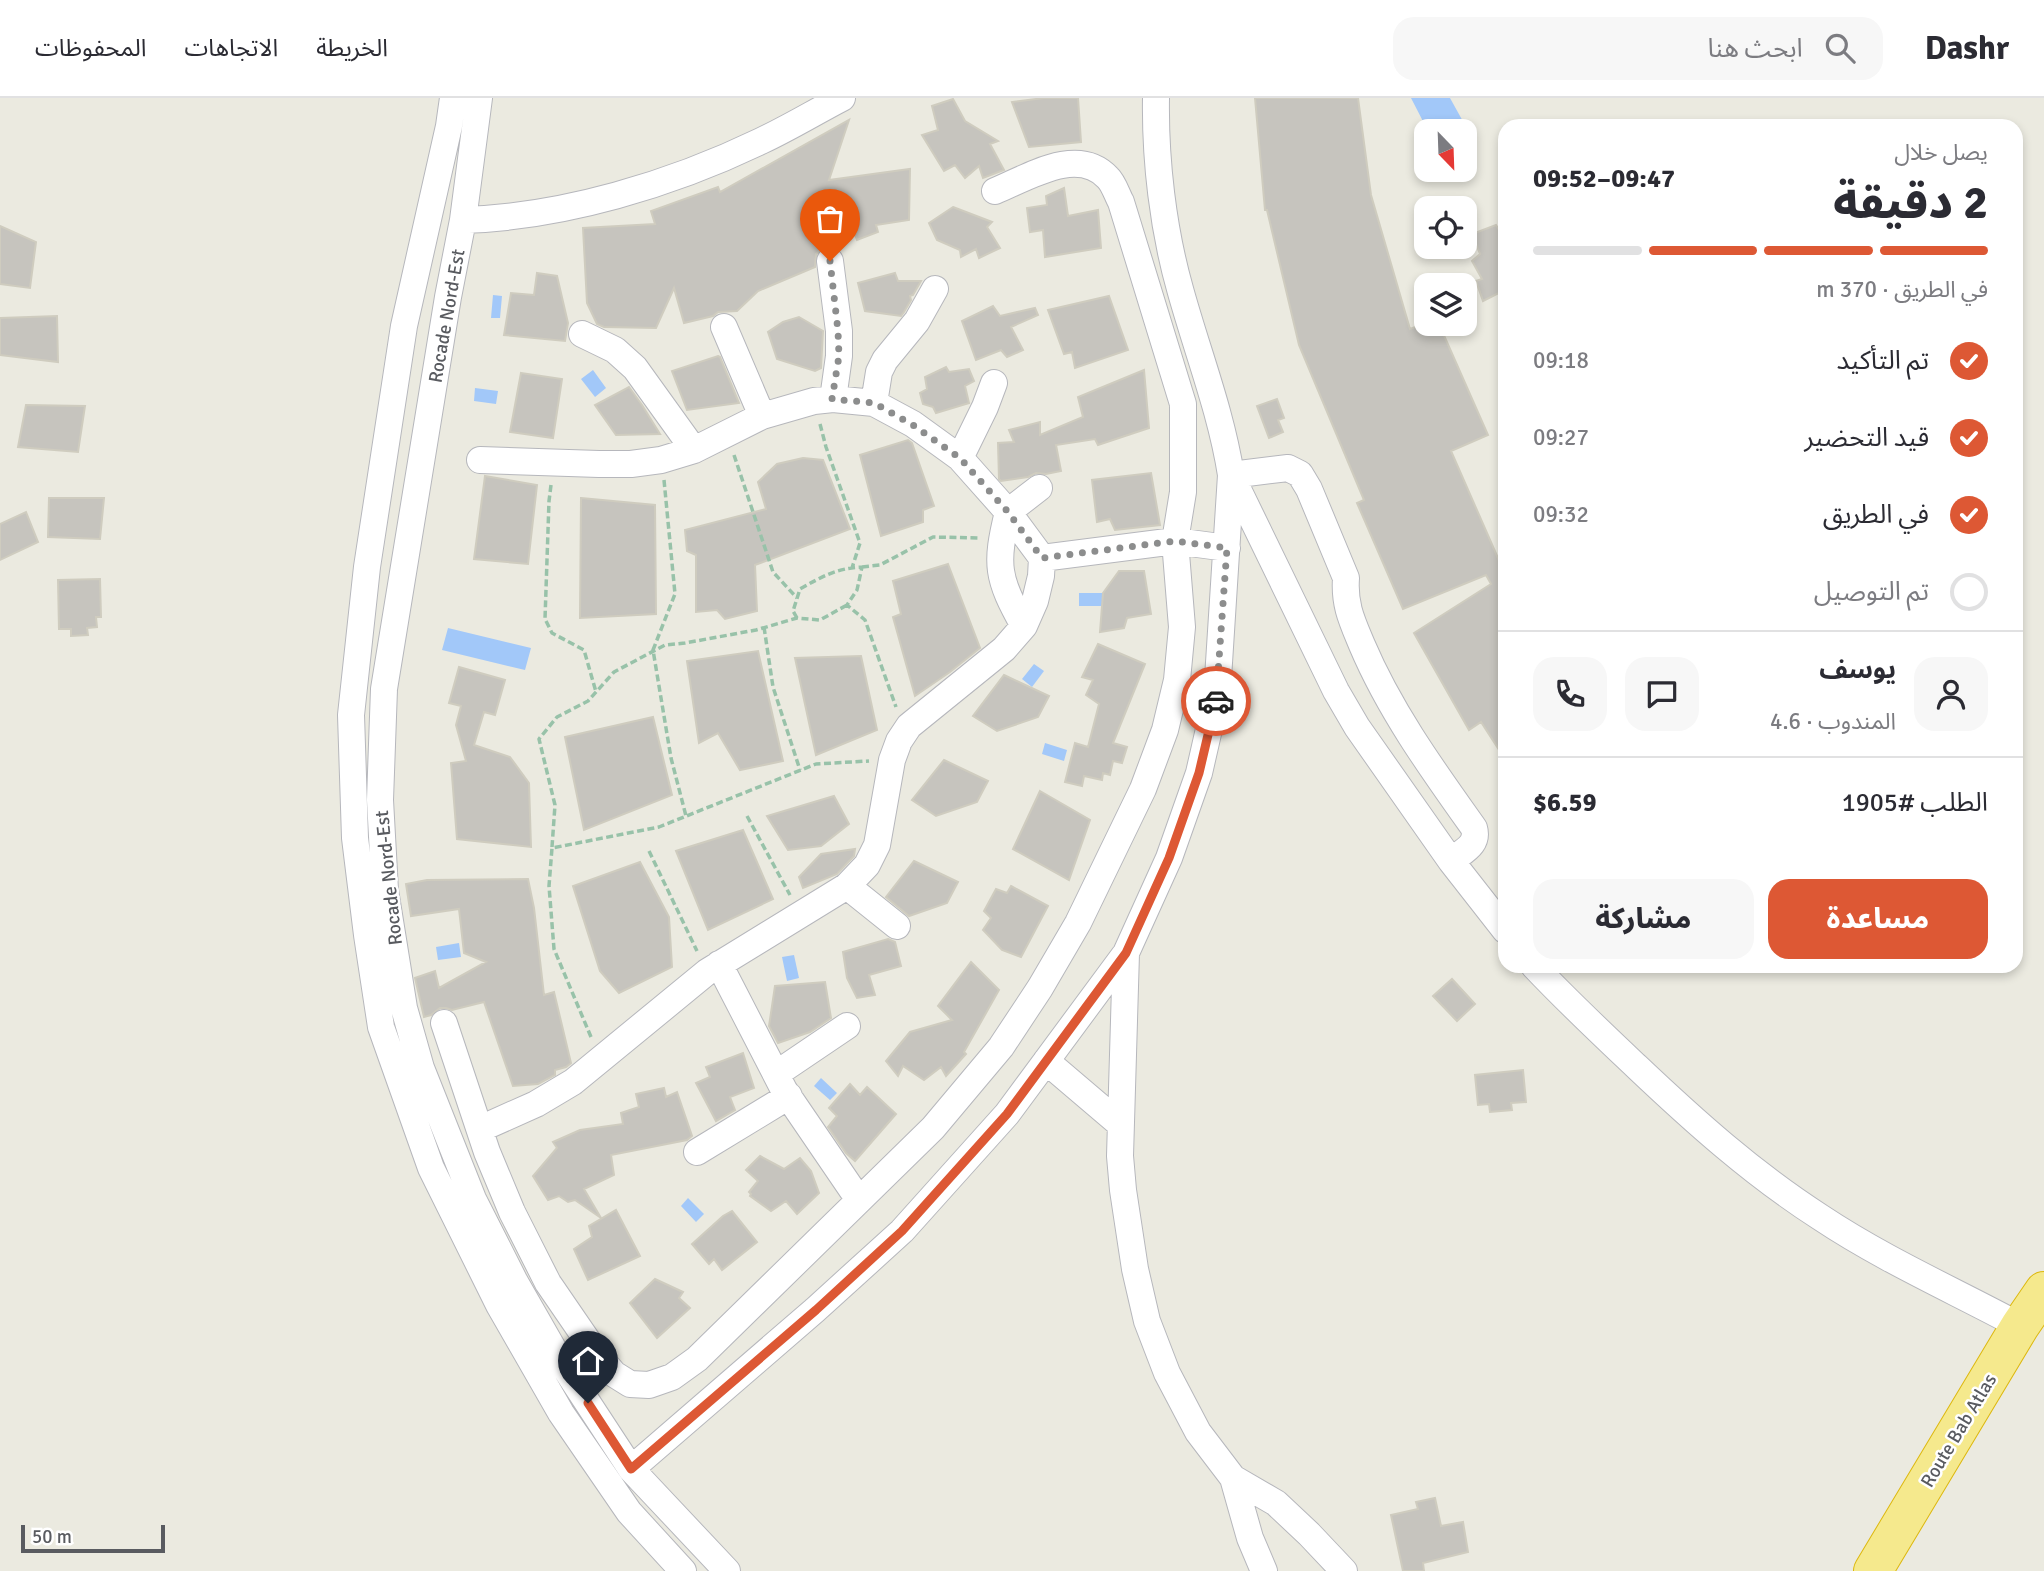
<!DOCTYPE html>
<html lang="ar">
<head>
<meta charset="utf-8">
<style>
  body { margin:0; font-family:Signika,"Noto Sans Arabic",sans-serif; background:#f7f7f7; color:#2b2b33; direction:rtl; height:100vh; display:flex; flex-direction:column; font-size:26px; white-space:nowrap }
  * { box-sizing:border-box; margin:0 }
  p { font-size:23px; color:#7c7c81 }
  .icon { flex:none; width:38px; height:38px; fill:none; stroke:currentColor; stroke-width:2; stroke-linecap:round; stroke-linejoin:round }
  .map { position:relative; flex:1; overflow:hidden; direction:ltr }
  .sheet { position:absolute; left:1498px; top:21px; width:525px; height:854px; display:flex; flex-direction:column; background:#fff; border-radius:21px; box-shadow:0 4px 10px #0003; direction:rtl }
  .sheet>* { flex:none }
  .needle { width:46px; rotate:157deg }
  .fabs { position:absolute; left:1414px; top:21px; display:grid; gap:14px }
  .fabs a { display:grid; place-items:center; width:63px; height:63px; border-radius:14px; background:#fff; box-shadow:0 4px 10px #0003; font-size:35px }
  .scale { position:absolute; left:21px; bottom:18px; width:144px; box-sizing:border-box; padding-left:7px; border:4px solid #595b60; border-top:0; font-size:19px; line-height:24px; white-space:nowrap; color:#595b60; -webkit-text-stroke:5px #fff; paint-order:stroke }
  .pin { position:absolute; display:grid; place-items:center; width:60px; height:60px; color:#fff; margin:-72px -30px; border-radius:50% 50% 50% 0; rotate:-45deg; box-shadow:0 0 7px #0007 }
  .pin .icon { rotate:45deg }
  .courier { position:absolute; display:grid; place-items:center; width:70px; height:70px; margin:-35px; border:5px solid #dd5834; border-radius:50%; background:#fff; color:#222; box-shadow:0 2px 9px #0007 }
  .summary em { font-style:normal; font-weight:800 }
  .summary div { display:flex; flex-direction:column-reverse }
  .summary { display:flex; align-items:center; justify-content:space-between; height:119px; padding:0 35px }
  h1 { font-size:46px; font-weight:800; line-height:52px }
  .bar { display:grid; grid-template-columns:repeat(4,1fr); gap:10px 7px; align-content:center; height:84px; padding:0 35px }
  .bar i { height:9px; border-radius:5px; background:#e1e1e2 }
  .bar .on { background:#dd5834 }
  .bar p { grid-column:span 4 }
  .line { display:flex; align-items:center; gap:18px; padding:0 35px; border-top:2px solid #e1e1e2 }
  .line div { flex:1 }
  .round { display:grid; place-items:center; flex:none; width:74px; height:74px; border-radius:21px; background:#f7f7f7 }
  ol { padding:0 35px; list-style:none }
  li { display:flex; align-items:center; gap:21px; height:77px }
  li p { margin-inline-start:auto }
  li .icon { padding:7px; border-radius:50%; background:#dd5834; color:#fff; stroke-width:4 }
  li:last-child { color:#7c7c81 }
  li i { width:38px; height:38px; border:4px solid #e1e1e2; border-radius:50% }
  .action { display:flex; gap:14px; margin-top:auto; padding:14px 35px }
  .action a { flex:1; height:80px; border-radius:21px; background:#dd5834; color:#fff; font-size:28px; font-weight:800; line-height:80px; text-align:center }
  .action a+a { background:#f7f7f7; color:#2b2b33 }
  header { display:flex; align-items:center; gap:42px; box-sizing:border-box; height:98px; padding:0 35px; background:#fff; border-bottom:2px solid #e1e1e2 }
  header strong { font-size:33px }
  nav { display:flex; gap:38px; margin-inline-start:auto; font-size:24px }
  .search { width:490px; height:63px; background:#f7f7f7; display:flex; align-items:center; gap:18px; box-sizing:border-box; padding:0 24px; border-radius:21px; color:#7c7c81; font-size:26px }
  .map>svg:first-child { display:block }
</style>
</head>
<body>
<header>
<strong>Dashr</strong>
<div class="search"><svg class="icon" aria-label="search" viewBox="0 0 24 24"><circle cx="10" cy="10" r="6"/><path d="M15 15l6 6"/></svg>ابحث هنا</div>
<nav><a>الخريطة</a><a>الاتجاهات</a><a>المحفوظات</a></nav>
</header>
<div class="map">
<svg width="2044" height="1473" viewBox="0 0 2044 1473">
  <rect width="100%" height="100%" fill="#ebeae0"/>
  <path fill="#a2c8f9" d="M1411 0H1450L1475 45 1465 52V33H1428Z
    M493 197 502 198 500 220H491Z
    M593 272 606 290 595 299 581 281Z
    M475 290 498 293 496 306 474 303Z
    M1079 495H1103V508H1079Z
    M448 530 531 550 525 572 442 552Z
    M1034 566 1044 573 1032 589 1022 581Z
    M1045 645 1067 652 1064 663 1042 656Z
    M459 845 461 859 438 862 436 849Z
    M794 857 799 880 787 883 782 859Z
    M821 980 837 995 830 1002 814 988Z
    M688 1100 704 1116 696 1124 681 1108Z"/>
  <path fill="#c6c4be" stroke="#cfccbf" stroke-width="2" d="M1044 0H1078L1081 44 1029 49 1012 4Z
    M1255 0H1358L1371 97 1410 231 1423 226H1439L1488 337 1451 353 1505 476V661L1481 624 1469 632 1414 535 1491 486 1486 477 1403 511 1357 405 1364 402 1299 247 1267 112H1265Z
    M953 1 965 23 998 43 990 46 1004 72 983 80 979 68 965 80 955 67 944 73 922 37 938 32 932 8Z
    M849 22 829 82 910 71 909 122 876 127 878 134 857 142 852 128 825 126 824 149 816 156 815 169 758 193 737 213 718 214 713 218 684 225 674 190 656 230 604 229 597 226 587 205 583 130 655 126 651 113 718 89 720 94Z
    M1064 90 1068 118 1098 112 1101 150 1045 159 1043 132 1030 134 1027 110 1047 107 1046 98Z
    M953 109 992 124 987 129 1000 150 979 160 976 151 961 159 960 152 937 142 929 125Z
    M1496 127 1505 141V192L1483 203 1476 183 1482 181 1472 163 1480 156 1472 136Z
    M0 128 36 144 30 190 0 186Z
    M537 175 557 178 568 225 565 243 504 237 511 195 534 197Z
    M895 175 898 183H921L913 197 910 198 911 202 904 214 901 218 865 213 858 185Z
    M1109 198 1128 252 1075 270 1072 254 1064 256 1048 212Z
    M993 208 1000 218 1035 210 1038 217 1011 229 1023 252 1007 259 1001 252 976 262 962 223Z
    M57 218 58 264 0 257V220Z
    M799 219 823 233 821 270 815 273 777 261 768 234 783 224Z
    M718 258 720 259 739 305 687 312 672 273Z
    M946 269 949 274 969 271 974 283 965 288 969 305 936 315 933 309 923 306 920 295 927 291 925 279Z
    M1144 272 1149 330 1098 347 1095 341 1056 347 1061 373 1046 376 1036 375 1028 379 1001 383 999 381 998 345 1014 344 1009 332 1040 324V337L1083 319 1078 299Z
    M521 275 562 281 553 340 510 334Z
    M629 289 642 307 660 336 616 337 595 307Z
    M1277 301 1284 320 1278 322 1283 334 1269 340 1257 308Z
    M26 307 85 308 78 354 18 349Z
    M908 342 912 345 934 408 923 412V424L881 438 860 357Z
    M803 360 823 362 850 431 755 467 757 513 725 521 717 512 696 514V457L687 453 685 432 766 411 758 384 777 366Z
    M1151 375 1160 427 1115 432 1110 421 1097 424 1092 382Z
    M485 378 537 387 528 466 474 461Z
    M49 400H104L100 441 48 439Z
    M581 400 655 407 656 516 580 520Z
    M26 414 38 444 0 462V426Z
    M948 466 980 550 950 574 915 598 893 519 901 516 893 483Z
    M1119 473H1144L1151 516 1127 520 1124 530 1100 534 1103 495Z
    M100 481 101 519H96L97 529 87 530 88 537 71 538V531H59L58 482Z
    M1098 546 1145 566 1113 645 1127 649 1122 665 1113 663 1110 677 1103 675 1102 682 1084 678 1082 688 1065 684 1075 645 1088 649 1099 606 1086 597 1093 582 1082 579Z
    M758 553 783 663 740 672 718 635 699 645 687 563Z
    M861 558 877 632 816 657 795 560Z
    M459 569 505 582 495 617 484 614 474 647 510 659 529 685 531 749 457 741 451 665 466 663 456 627 461 608 449 605Z
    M1004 577 1049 598 1038 619 997 633 973 618Z
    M653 619 672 697 584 732 565 639Z
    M944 662 988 683 977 704 936 718 912 702Z
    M1040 693 1090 722 1069 782 1013 751Z
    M834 698 849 726 821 748 788 752 767 718Z
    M743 732 773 801 708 832 676 753Z
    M855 751 854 758 837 776 803 790 799 779 821 756Z
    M914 763 958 784 947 805 909 818 886 799Z
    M640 764 669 819 672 869 619 895 600 873 573 788Z
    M528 781 534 810 544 897 554 894 571 965 566 969 555 972V977L538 986 513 988 484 904 452 912 446 910H440L431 917 424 919 415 880 435 873 439 890 486 864 464 855 459 811 411 818 406 786 427 782Z
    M1011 788 1048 808 1021 859 1002 852 983 832 991 820 984 813 996 791 1007 795Z
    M888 841 895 844 901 868 869 877 875 897 857 900 847 880 843 854Z
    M971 864 999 892 964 954 966 956 946 978 941 969 924 982 903 968 898 978 886 963 910 934 952 922 938 908Z
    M1452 881 1475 906 1457 923 1433 898Z
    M825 884 831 920 810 934 778 945 769 928 775 888Z
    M743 955 754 990 730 999 735 1012 716 1023 696 985 710 979 706 969Z
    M1523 972 1526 1004 1511 1005 1512 1012 1490 1014 1489 1006 1478 1007 1475 977Z
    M850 986 860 997 867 989 896 1016 855 1063 846 1055 828 1029 837 1018 829 1010Z
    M664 990 666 999 677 994 692 1038 687 1042 611 1057 614 1077 584 1091 601 1120 575 1102 568 1104 559 1098 548 1102 533 1078 557 1050 553 1044 580 1032 623 1026 621 1015 639 1009 636 996Z
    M760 1058 784 1071 800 1060 811 1073 819 1095 797 1116 786 1103 771 1113 750 1098 751 1096 749 1094 758 1083 746 1072Z
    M616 1112 640 1158 588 1182 574 1151 592 1139 589 1128Z
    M732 1113 757 1144 722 1172 714 1161 709 1166 692 1146 723 1118Z
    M655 1181 683 1194 679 1200 690 1210 657 1240 630 1205Z
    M1435 1400 1441 1428 1463 1424 1468 1454 1423 1465 1424 1473H1403L1391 1417 1418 1411 1416 1404Z"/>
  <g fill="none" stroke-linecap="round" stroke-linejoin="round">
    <g stroke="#b6b7bc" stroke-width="28">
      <path id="minor" d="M453 0 449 28 404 228 367 469 351 617 355 740 367 837 381 929 431 1070 499 1207 561 1315 629 1414 683 1473
        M479 0 463 122 448 199 384 591 380 702 385 792 404 910 421 970 473 1101 515 1184 559 1261 631 1371 727 1473
        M1156 0C1155 62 1163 131 1180 191 1197 253 1221 313 1231 377L1336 593 1357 629 1451 763 1505 832
        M995 93C1027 80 1078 47 1108 80 1114 86 1117 97 1121 104L1183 306V394L1175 443 1227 450
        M463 122C563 119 672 86 761 43 789 30 815 14 842 0
        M830 163 839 233V258L833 301
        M724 229 762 318
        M582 236 615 252 635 270 694 352
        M874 305 879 274 885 262 917 223 935 191
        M960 360 985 309 994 285
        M480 362 599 366H631L661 362 694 352 762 318 814 303 833 301 874 305 913 326 960 360 1008 414 1042 460
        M1024 528C997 480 995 467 1008 414L1039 390
        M847 788 897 828
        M1126 855 1120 1058 1123 1092 1135 1171 1147 1223 1167 1275 1198 1334 1233 1380 1250 1440 1264 1473
        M719 866 784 992 859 1102
        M1534 868C1567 903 1601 935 1636 968 1694 1023 1753 1076 1820 1119 1883 1161 1953 1192 2020 1228
        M444 925 487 1054 512 1114 548 1185 596 1255 614 1276 630 1286 649 1287 672 1279 697 1261 933 1030 1001 949 1040 890 1078 825 1143 691 1165 632 1177 582 1182 529 1175 443 1042 460 1041 478 1035 503 1024 528 1004 551 909 628 899 643 892 662 877 747 867 767 847 788 707 874 573 984 536 1006 480 1031
        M1046 963 1120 1026
        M776 976 847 928
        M697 1054 789 998
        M631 1371 815 1212 902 1133 1007 1016 1126 855 1169 760 1199 675 1217 596 1231 377 1288 370 1300 376 1309 391 1346 480C1344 507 1352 523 1362 547 1390 613 1432 671 1474 730 1479 747 1463 753 1451 763
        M1233 1380 1276 1405 1309 1436 1344 1473"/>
    </g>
    <g stroke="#ddb80e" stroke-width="40">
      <path id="highway" d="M1873 1473 2020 1228 2044 1193"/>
    </g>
    <path stroke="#98c2a9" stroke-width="3.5" stroke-dasharray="7 3.5" stroke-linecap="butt" d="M820 326 826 349 860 445 852 470
      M734 357 773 474 797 500
      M664 382 675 496 653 552 671 660 686 718
      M551 387 549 403 545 521 552 535 584 552 596 594
      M862 469 880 467 933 439 979 440
      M797 520 793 513 800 491C821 479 837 470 862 469L857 492 847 507 865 522 896 609
      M764 529 773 589 800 672
      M747 718 790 797
      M552 749 555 707 539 641 557 619 588 603 614 574 665 547 685 545 756 532 797 520 820 522 847 507
      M649 753 697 853
      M591 939 554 851 549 788 552 750 659 729 816 666 869 663"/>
    <use href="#minor" stroke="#fff" stroke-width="26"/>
    <use href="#highway" stroke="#f5e98d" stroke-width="38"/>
  </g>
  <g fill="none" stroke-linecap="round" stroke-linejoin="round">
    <path stroke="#8c8d8d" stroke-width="7" stroke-dasharray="0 12.6" d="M830 163 838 233 839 258 832 301 874 305 913 327 960 360 1008 414 1042 460 1175 443 1227 450 1216 603"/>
    <path stroke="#dd5834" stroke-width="9" d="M588 1305 631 1371 816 1212 902 1133 1007 1016 1126 855 1169 760 1199 675 1216 603"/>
  </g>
  <g text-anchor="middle" stroke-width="5" stroke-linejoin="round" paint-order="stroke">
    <g font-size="19" fill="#595b60" stroke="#fff">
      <text transform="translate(446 218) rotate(-80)" y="7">Rocade Nord-Est</text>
      <text transform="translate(388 780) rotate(-96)" y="7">Rocade Nord-Est</text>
      <text transform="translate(1958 1332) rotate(-59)" y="7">Route Bab Atlas</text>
    </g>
  </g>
</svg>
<div class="fabs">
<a><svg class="needle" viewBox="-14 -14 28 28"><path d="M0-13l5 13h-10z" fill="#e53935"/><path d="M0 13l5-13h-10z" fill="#7c7c81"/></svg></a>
<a><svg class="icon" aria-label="locate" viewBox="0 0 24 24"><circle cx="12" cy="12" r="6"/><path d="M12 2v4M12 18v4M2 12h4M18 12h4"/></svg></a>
<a><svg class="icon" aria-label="layers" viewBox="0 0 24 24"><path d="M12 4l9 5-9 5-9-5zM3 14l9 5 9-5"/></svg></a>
</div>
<div class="scale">50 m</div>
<div class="pin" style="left:830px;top:163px;background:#ea580c"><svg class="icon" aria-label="bag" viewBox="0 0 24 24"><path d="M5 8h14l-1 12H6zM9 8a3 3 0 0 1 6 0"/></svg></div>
<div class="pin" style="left:588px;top:1305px;background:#1f2937"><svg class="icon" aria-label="home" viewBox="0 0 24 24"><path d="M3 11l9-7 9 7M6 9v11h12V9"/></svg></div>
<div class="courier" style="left:1216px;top:603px"><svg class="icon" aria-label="car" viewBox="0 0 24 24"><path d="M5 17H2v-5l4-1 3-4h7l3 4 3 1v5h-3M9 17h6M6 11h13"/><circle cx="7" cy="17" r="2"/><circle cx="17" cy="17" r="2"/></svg></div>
<section class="sheet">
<div class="summary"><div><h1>2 دقيقة</h1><p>يصل خلال</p></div><em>09:47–09:52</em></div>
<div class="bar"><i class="on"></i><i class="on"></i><i class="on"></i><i></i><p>في الطريق · 370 m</p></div>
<ol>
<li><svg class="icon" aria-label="check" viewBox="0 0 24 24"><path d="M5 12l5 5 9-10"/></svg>تم التأكيد<p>09:18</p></li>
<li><svg class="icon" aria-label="check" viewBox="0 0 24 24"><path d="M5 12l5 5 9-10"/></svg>قيد التحضير<p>09:27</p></li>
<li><svg class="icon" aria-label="check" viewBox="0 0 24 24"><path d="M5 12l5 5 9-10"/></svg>في الطريق<p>09:32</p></li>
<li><i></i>تم التوصيل</li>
</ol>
<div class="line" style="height:126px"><a class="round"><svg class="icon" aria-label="person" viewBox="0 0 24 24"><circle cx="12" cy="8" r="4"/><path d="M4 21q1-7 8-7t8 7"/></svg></a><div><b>يوسف</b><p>المندوب · 4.6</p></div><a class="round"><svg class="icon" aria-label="chat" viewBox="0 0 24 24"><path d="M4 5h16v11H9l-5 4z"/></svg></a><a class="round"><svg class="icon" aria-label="phone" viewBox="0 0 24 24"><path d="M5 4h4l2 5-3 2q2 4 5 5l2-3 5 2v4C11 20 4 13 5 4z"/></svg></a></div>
<div class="line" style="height:91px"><div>الطلب #1905</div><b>$6.59</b></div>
<div class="action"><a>مساعدة</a><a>مشاركة</a></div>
</section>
</div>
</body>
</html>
